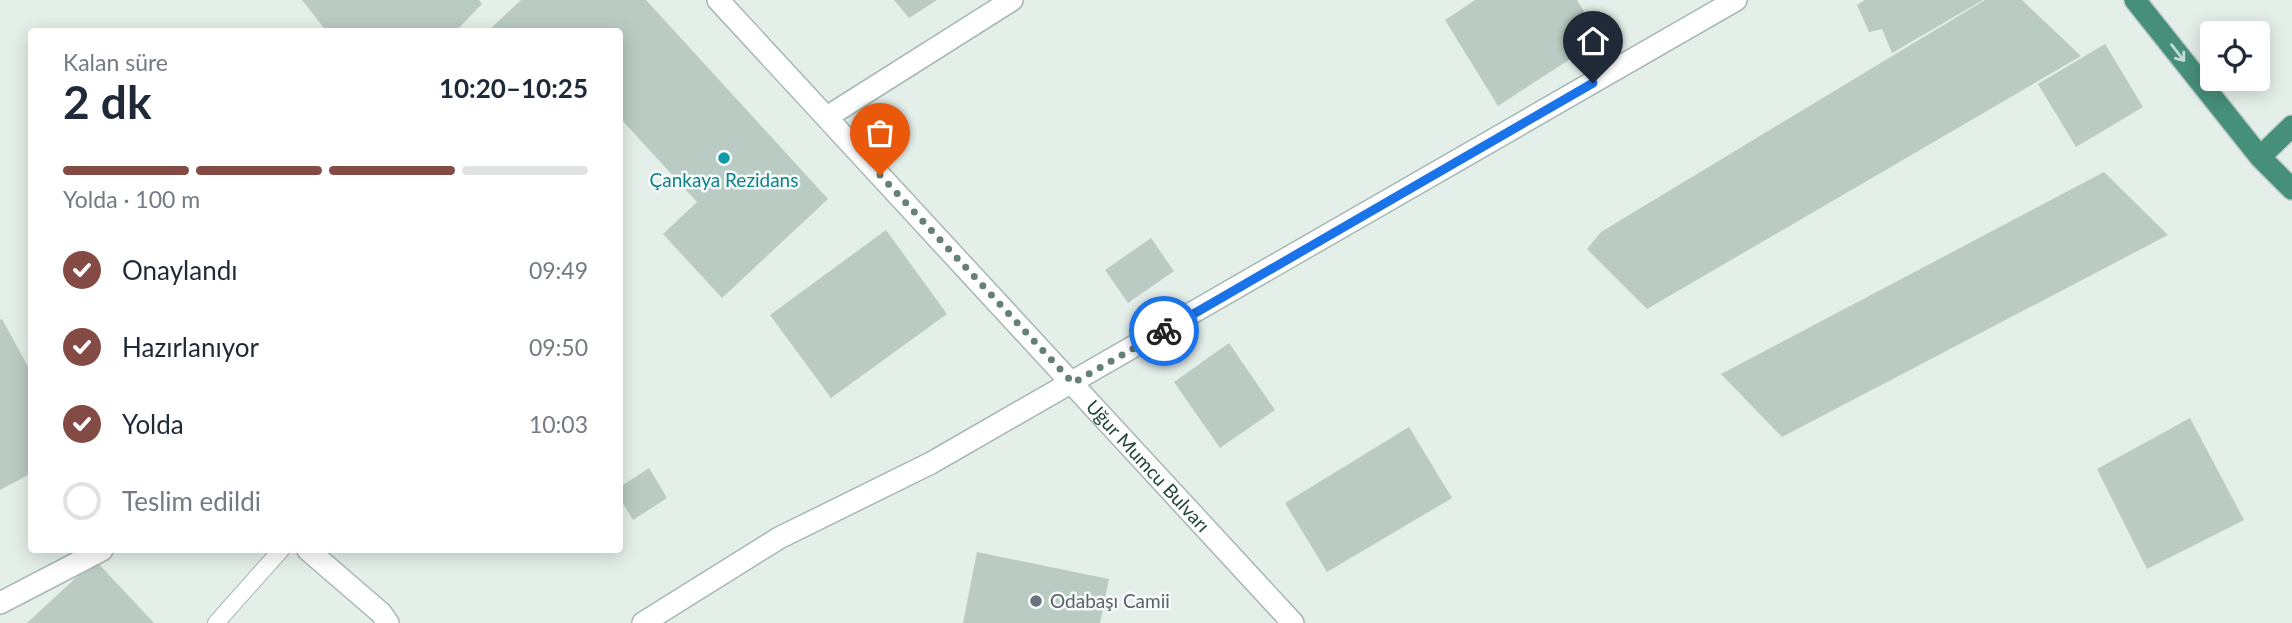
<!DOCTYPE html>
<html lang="tr">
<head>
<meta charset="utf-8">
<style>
  body { margin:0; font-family:Lato,sans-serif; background:#f6f6f7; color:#1f2937; height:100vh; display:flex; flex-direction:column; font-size:26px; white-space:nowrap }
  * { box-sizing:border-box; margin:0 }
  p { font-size:23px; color:#747a83 }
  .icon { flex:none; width:38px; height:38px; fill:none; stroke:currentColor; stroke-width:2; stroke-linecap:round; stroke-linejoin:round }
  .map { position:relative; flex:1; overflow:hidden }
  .side { position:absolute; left:28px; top:28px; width:595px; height:525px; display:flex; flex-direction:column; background:#fff; border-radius:7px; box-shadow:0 4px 18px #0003 }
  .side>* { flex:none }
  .fabs { position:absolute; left:2200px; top:21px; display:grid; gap:14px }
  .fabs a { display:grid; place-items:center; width:70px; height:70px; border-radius:7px; background:#fff; box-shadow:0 4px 18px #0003; font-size:35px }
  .pin { position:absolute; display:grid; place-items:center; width:60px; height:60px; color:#fff; margin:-72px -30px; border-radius:50% 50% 50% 0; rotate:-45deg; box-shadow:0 0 7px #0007 }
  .pin .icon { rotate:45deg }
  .courier { position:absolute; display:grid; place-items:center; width:70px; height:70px; margin:-35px; border:5px solid #1a73e8; border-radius:50%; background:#fff; color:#222; box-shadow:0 2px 9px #0007 }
  .head em { font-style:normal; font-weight:700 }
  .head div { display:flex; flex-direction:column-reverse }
  .head { display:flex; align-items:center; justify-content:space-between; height:119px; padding:0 35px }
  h1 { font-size:46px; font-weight:700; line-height:52px }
  .bar { display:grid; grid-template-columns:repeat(4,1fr); gap:10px 7px; align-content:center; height:84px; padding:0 35px }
  .bar i { height:9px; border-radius:5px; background:#e0e1e3 }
  .bar .on { background:#844a44 }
  .bar p { grid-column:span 4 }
  ol { padding:0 35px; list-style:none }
  li { display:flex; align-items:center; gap:21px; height:77px }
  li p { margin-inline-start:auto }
  li .icon { padding:7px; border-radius:50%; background:#844a44; color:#fff; stroke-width:4 }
  li:last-child { color:#747a83 }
  li i { width:38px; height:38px; border:4px solid #e0e1e3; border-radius:50% }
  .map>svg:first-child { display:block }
</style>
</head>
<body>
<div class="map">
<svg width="2292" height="623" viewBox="0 0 2292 623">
  <rect width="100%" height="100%" fill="#e5efea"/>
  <path fill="#b9cbc3" d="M302 0H479L482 4 455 32H327Z
    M521 0H646L828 199 722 298 663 234 697 202 620 118V32H487Z
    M894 0H937L909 18Z
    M1475 0H1577L1601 39 1498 106 1445 20Z
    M1865 0H1983L1892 53 1882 29 1869 32 1857 5Z
    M1985 0H2022L2081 56 1647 309 1587 249 1601 232Z
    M2105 44 2143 107 2076 147 2038 84Z
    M2104 172 2168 235 1782 437 1721 374Z
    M886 230 947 314 831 398 770 315Z
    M1151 238 1174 271 1128 303 1105 270Z
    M2 319 32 374V473L0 490V320Z
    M1229 343 1275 410 1220 448 1174 382Z
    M2190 418 2244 520 2147 569 2097 469Z
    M1409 427 1452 498 1327 572 1285 503Z
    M649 468 667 498 633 520 620 499V487Z
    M977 552 1109 579 1100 623H963Z
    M95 560 154 623H27Z"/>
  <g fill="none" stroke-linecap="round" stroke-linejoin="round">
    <g stroke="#a6b8b1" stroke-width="18">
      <path id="service" d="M216 623 281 550"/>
    </g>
    <g stroke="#a6b8b1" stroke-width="24">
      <path id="minor" d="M827 117 1012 0
        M308 550 381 613 388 623
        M0 603 102 550
        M643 623 779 538 931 463 1736 0"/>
    </g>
    <g stroke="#a6b8b1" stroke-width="24">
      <g id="tertiary">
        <path id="s1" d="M718 0 1293 623"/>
      </g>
    </g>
    <g stroke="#c1cbc7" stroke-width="24">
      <path id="trunk" d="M2135 0 2260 157 2292 189
        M2260 157 2292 126"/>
    </g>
    <use href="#service" stroke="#fff" stroke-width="16"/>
    <use href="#minor" stroke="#fff" stroke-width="21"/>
    <use href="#tertiary" stroke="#fff" stroke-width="21"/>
    <use href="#trunk" stroke="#468f7a" stroke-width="21"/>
  </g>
  <defs><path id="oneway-shaft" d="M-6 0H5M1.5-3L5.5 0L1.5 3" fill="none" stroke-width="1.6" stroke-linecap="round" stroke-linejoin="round" transform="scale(1.75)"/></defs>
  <use stroke="#c1dbd2" href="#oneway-shaft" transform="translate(2178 53) rotate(52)"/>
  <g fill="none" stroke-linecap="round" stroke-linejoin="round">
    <path stroke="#668076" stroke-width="7" stroke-dasharray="0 12.6" d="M880 175 1073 383 1164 331"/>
    <path stroke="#1a73e8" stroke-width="9" d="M1164 331 1593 83"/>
  </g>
  <circle fill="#0f9aa8" stroke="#f6fbf8" stroke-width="2.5" cx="724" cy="158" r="7"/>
  <circle fill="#6b7280" stroke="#f6fbf8" stroke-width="2.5" cx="1036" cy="601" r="7"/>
  <g text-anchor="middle" stroke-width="5" stroke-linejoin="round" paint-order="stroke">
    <g font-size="19" fill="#0d838f" stroke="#f6fbf8">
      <text x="724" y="187">Çankaya Rezidans</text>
    </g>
    <g font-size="19" fill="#214438" stroke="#f6fbf8">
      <text dy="7" stroke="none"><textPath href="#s1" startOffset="634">Uğur Mumcu Bulvarı</textPath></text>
    </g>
    <g font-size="19" fill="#5b616d" stroke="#f6fbf8" text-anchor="start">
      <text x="1050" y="608">Odabaşı Camii</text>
    </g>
  </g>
</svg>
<div class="fabs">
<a><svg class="icon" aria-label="locate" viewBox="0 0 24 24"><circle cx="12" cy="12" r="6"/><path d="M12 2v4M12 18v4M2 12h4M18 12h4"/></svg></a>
</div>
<div class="pin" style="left:880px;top:175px;background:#ea580c"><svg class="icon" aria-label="bag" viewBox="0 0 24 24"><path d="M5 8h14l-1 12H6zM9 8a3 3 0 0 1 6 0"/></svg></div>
<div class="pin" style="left:1593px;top:83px;background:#1f2937"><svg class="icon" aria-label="home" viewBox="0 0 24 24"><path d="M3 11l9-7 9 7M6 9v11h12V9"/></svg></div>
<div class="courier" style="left:1164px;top:331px"><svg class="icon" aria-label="bike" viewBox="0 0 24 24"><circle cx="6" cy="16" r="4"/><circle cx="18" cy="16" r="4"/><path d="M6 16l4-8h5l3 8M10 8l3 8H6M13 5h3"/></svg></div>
<section class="side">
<div class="head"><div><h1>2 dk</h1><p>Kalan süre</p></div><em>10:20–10:25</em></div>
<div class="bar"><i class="on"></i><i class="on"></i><i class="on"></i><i></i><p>Yolda · 100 m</p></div>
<ol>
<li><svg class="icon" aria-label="check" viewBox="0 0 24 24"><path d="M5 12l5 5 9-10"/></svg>Onaylandı<p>09:49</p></li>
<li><svg class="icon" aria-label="check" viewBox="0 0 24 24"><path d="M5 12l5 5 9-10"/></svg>Hazırlanıyor<p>09:50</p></li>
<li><svg class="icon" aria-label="check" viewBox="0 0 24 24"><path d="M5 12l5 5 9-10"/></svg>Yolda<p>10:03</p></li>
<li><i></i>Teslim edildi</li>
</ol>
</section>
</div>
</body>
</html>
